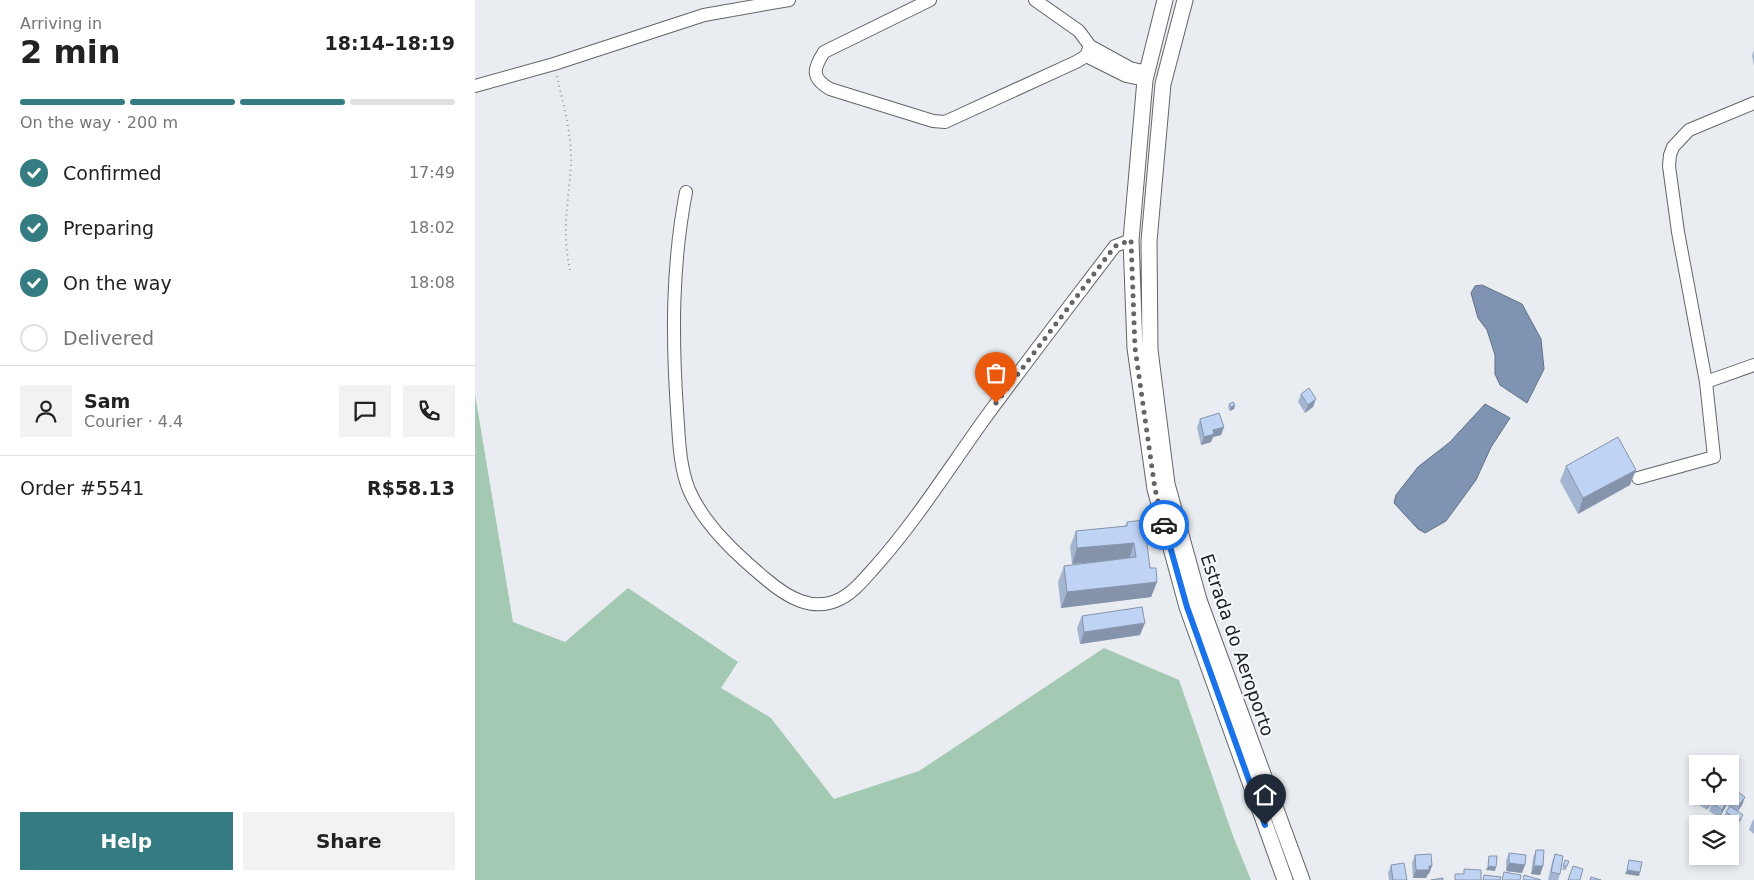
<!DOCTYPE html>
<html lang="en">
<head>
<meta charset="utf-8">
<style>
  body { margin:0; font-family:"DejaVu Sans",sans-serif; background:#f2f2f2; color:#222; height:100vh; display:flex; flex-direction:column; font-size:19px; white-space:nowrap }
  * { box-sizing:border-box; margin:0 }
  p { font-size:16px; color:#767676 }
  .icon { flex:none; width:28px; height:28px; fill:none; stroke:currentColor; stroke-width:2; stroke-linecap:round; stroke-linejoin:round }
  .map { position:relative; flex:1; overflow:hidden }
  .side { display:flex; flex-direction:column; background:#fff; width:475px }
  .side>* { flex:none }
  .buttons { position:absolute; left:1214px; top:755px; display:grid; gap:10px }
  .buttons a { display:grid; place-items:center; width:50px; height:50px; border-radius:0px; background:#fff; box-shadow:0 2px 8px #0003; font-size:25px }
  .pin { position:absolute; display:grid; place-items:center; width:42px; height:42px; color:#fff; margin:-51px -21px; border-radius:50% 50% 50% 0; rotate:-45deg; box-shadow:0 0 5px #0007 }
  .pin .icon { rotate:45deg }
  .courier { position:absolute; display:grid; place-items:center; width:50px; height:50px; margin:-25px; border:4px solid #1a73e8; border-radius:50%; background:#fff; color:#222; box-shadow:0 1px 6px #0007 }
  .summary em { font-style:normal; font-weight:600 }
  .summary div { display:flex; flex-direction:column-reverse }
  .summary { display:flex; align-items:center; justify-content:space-between; height:85px; padding:0 20px }
  h1 { font-size:32px; font-weight:600; line-height:38px }
  .bar { display:grid; grid-template-columns:repeat(4,1fr); gap:8px 5px; align-content:center; height:60px; padding:0 20px }
  .bar i { height:6px; border-radius:4px; background:#e0e0e0 }
  .bar .selected { background:#347c82 }
  .bar p { grid-column:span 4 }
  .line { display:flex; align-items:center; gap:12px; padding:0 20px; border-top:1px solid #e0e0e0 }
  .line div { flex:1 }
  .round { display:grid; place-items:center; flex:none; width:52px; height:52px; border-radius:0px; background:#f2f2f2 }
  ol { padding:0 20px; list-style:none }
  li { display:flex; align-items:center; gap:15px; height:55px }
  li p { margin-inline-start:auto }
  li .icon { padding:5px; border-radius:50%; background:#347c82; color:#fff; stroke-width:4 }
  li:last-child { color:#767676 }
  li i { width:28px; height:28px; border:2px solid #e0e0e0; border-radius:50% }
  .action { display:flex; gap:10px; margin-top:auto; padding:10px 20px }
  .action a { flex:1; height:58px; border-radius:0px; background:#347c82; color:#fff; font-size:20px; font-weight:600; line-height:58px; text-align:center }
  .action a+a { background:#f2f2f2; color:#222 }
  main { display:flex; flex:1; min-height:0 }
  .map>svg:first-child { display:block }
</style>
</head>
<body>
<main>
<section class="side">
<div class="summary"><div><h1>2 min</h1><p>Arriving in</p></div><em>18:14–18:19</em></div>
<div class="bar"><i class="selected"></i><i class="selected"></i><i class="selected"></i><i></i><p>On the way · 200 m</p></div>
<ol>
<li><svg class="icon" aria-label="check" viewBox="0 0 24 24"><path d="M5 12l5 5 9-10"/></svg>Confirmed<p>17:49</p></li>
<li><svg class="icon" aria-label="check" viewBox="0 0 24 24"><path d="M5 12l5 5 9-10"/></svg>Preparing<p>18:02</p></li>
<li><svg class="icon" aria-label="check" viewBox="0 0 24 24"><path d="M5 12l5 5 9-10"/></svg>On the way<p>18:08</p></li>
<li><i></i>Delivered</li>
</ol>
<div class="line" style="height:90px"><a class="round"><svg class="icon" aria-label="person" viewBox="0 0 24 24"><circle cx="12" cy="8" r="4"/><path d="M4 21q1-7 8-7t8 7"/></svg></a><div><b>Sam</b><p>Courier · 4.4</p></div><a class="round"><svg class="icon" aria-label="chat" viewBox="0 0 24 24"><path d="M4 5h16v11H9l-5 4z"/></svg></a><a class="round"><svg class="icon" aria-label="phone" viewBox="0 0 24 24"><path d="M5 4h4l2 5-3 2q2 4 5 5l2-3 5 2v4C11 20 4 13 5 4z"/></svg></a></div>
<div class="line" style="height:65px"><div>Order #5541</div><b>R$58.13</b></div>
<div class="action"><a>Help</a><a>Share</a></div>
</section>
<div class="map">
<svg width="1279" height="880" viewBox="0 0 1279 880">
  <rect width="100%" height="100%" fill="#e9ecf0"/>
  <path fill="#a3c9b3" d="M0 394 38 622 90 642 153 588 263 662 246 688 296 718 359 799 444 771 629 648 704 680 758 836 776 880H0Z"/>
  <path fill="#7f94b2" stroke="#617086" d="M1007 285 1047 304 1066 339 1069 369 1052 403 1025 385 1020 374V355L1012 330 1003 318 996 293 1000 286Z
    M1010 404 1035 418 1016 447 1001 480 971 521 950 533 943 529 919 503 921 495 943 467 975 442Z"/>
  <g fill="none" stroke-linecap="round" stroke-linejoin="round">
    <g stroke="#626568" stroke-width="14">
      <path id="minor" d="M455 0 349 52C338 69 336 78 355 89L458 121 470 122 601 62 611 56 615 46
        M560 0 604 31 615 46 655 68 672 72
        M611 56 651 76 670 80
        M0 86 79 64 229 15 314 0
        M211 192C197 265 197 336 202 410 204 437 204 465 214 490 229 525 263 556 292 580 312 597 338 613 365 599 379 592 390 578 400 567 440 522 473 470 508 421 551 362 596 304 640 246L656 240
        M1231 382 1279 365
        M1163 478 1239 457 1231 382 1203 232 1194 166 1195 155 1198 147 1214 130 1279 103"/>
    </g>
    <g stroke="#626568" stroke-width="17">
      <path id="major" d="M690 0 670 80 656 240 660 348 680 489 712 607 810 880
        M710 0 688 84 674 241 675 350 692 484 724 600 827 880"/>
    </g>
    <path stroke="#929598" stroke-width="2" stroke-dasharray="1 4" stroke-linecap="butt" d="M82 76C88 105 97 134 96 163 94 203 86 229 95 270"/>
    <use href="#minor" stroke="#fff" stroke-width="12"/>
    <use href="#major" stroke="#fff" stroke-width="15"/>
  </g>
  <path fill="#a4b5d2" d="M1279 50V65L1277 56Z
    M826 394 838 407 830 413 823 402Z
    M754 404 760 405 759 409 755 411 753 408Z
    M725 419 749 427 746 435 738 437 736 442 726 445 722 427Z
    M1091 466 1155 485 1103 514 1085 481Z
    M652 522 682 582 676 597 586 608 583 582 589 566 630 561 597 564 595 547 601 531 650 526Z
    M607 616 665 635 605 644 602 628Z
    M1224 796H1240L1238 801 1232 810 1221 803Z
    M1248 796H1255L1267 805 1263 811 1267 819 1262 825 1249 816 1251 812 1255 807 1252 805 1250 808 1244 818 1234 811 1237 803Z
    M1279 819V834L1274 830 1277 822Z
    M1061 850 1068 866 1065 875 1056 874 1058 858Z
    M1034 853 1047 873 1031 871V861Z
    M1080 854 1085 874 1083 880H1073L1077 862Z
    M940 855 954 874H953L951 878H938L937 863Z
    M1090 860 1092 866 1091 870H1087Z
    M916 865 932 880H914L913 873Z"/>
  <path fill="#8694ab" d="M841 399 838 407 830 413 833 405Z
    M760 405 759 409 755 411 756 407Z
    M749 427 746 435 738 437 736 442 726 445 729 437 738 430Z
    M1161 470 1155 485 1103 514 1108 498Z
    M659 543 654 559 597 564 602 548Z
    M682 582 676 597 586 608 592 592Z
    M670 623 665 635 605 644 609 632Z
    M1238 796H1240L1238 801 1232 810 1235 802Z
    M1270 797 1267 805 1262 812 1265 804Z
    M1253 800 1250 808 1244 818 1247 810Z
    M1034 863 1050 865 1047 873 1031 871Z
    M954 866H957L954 874H953L951 878H938L941 870Z
    M1013 866 1021 867 1020 871 1011 870Z
    M1059 866H1068L1065 875 1056 874Z
    M1152 870 1165 872 1164 876 1150 874Z"/>
  <path fill="#bfd3f4" stroke="#8694ab" d="M834 388 841 399 833 405 826 394Z
    M758 402 760 405 756 407 754 404Z
    M744 413 749 427 738 430 739 434 729 437 725 419Z
    M1143 437 1161 470 1108 498 1091 466Z
    M669 520 675 568H681L682 582 592 592 589 566 661 557 659 543 602 548 601 531 652 526V522Z
    M667 607 670 623 609 632 607 616Z
    M1255 786 1270 797 1265 804 1254 796H1255Z
    M1227 796H1238L1235 802Z
    M1241 796H1247L1253 800 1247 810 1237 803Z
    M1255 806 1268 815 1264 821 1251 812Z
    M1061 850H1069L1068 866H1059Z
    M1034 853 1051 855 1050 865 1034 863Z
    M956 854 957 866H954V870H941L940 855Z
    M1080 854 1088 856 1085 874 1076 872Z
    M1014 856H1022L1021 867 1013 866Z
    M1090 860 1094 861 1092 866H1088Z
    M1154 860 1167 862 1165 872 1152 870Z
    M929 863 932 880H918L916 865Z
    M1098 866 1108 869 1105 880H1093Z
    M989 869 1006 870V880H980V874H989Z
    M1029 872 1046 875 1045 880H1027Z
    M1009 875 1026 877 1025 880H1008Z
    M1049 875 1066 880H1048Z
    M1116 877 1126 880H1115Z
    M968 878V880H956Z"/>
  <g fill="none" stroke-linecap="round" stroke-linejoin="round">
    <path stroke="#646568" stroke-width="5" stroke-dasharray="0 9" d="M521 403 640 246 656 240 660 348 680 489 689 525"/>
    <path stroke="#1a73e8" stroke-width="6" d="M689 525 712 607 790 825"/>
  </g>
  <g text-anchor="middle" stroke-width="4" stroke-linejoin="round" paint-order="stroke">
    <g font-size="18" fill="#1c1d1f" stroke="#f6f9fd">
      <text transform="translate(762 645) rotate(71)" y="6">Estrada do Aeroporto</text>
    </g>
  </g>
</svg>
<div class="buttons">
<a><svg class="icon" aria-label="locate" viewBox="0 0 24 24"><circle cx="12" cy="12" r="6"/><path d="M12 2v4M12 18v4M2 12h4M18 12h4"/></svg></a>
<a><svg class="icon" aria-label="layers" viewBox="0 0 24 24"><path d="M12 4l9 5-9 5-9-5zM3 14l9 5 9-5"/></svg></a>
</div>
<div class="pin" style="left:521px;top:403px;background:#ea580c"><svg class="icon" aria-label="bag" viewBox="0 0 24 24"><path d="M5 8h14l-1 12H6zM9 8a3 3 0 0 1 6 0"/></svg></div>
<div class="pin" style="left:790px;top:825px;background:#1f2937"><svg class="icon" aria-label="home" viewBox="0 0 24 24"><path d="M3 11l9-7 9 7M6 9v11h12V9"/></svg></div>
<div class="courier" style="left:689px;top:525px"><svg class="icon" aria-label="car" viewBox="0 0 24 24"><path d="M5 17H2v-5l4-1 3-4h7l3 4 3 1v5h-3M9 17h6M6 11h13"/><circle cx="7" cy="17" r="2"/><circle cx="17" cy="17" r="2"/></svg></div>
</div>
</main>
</body>
</html>
